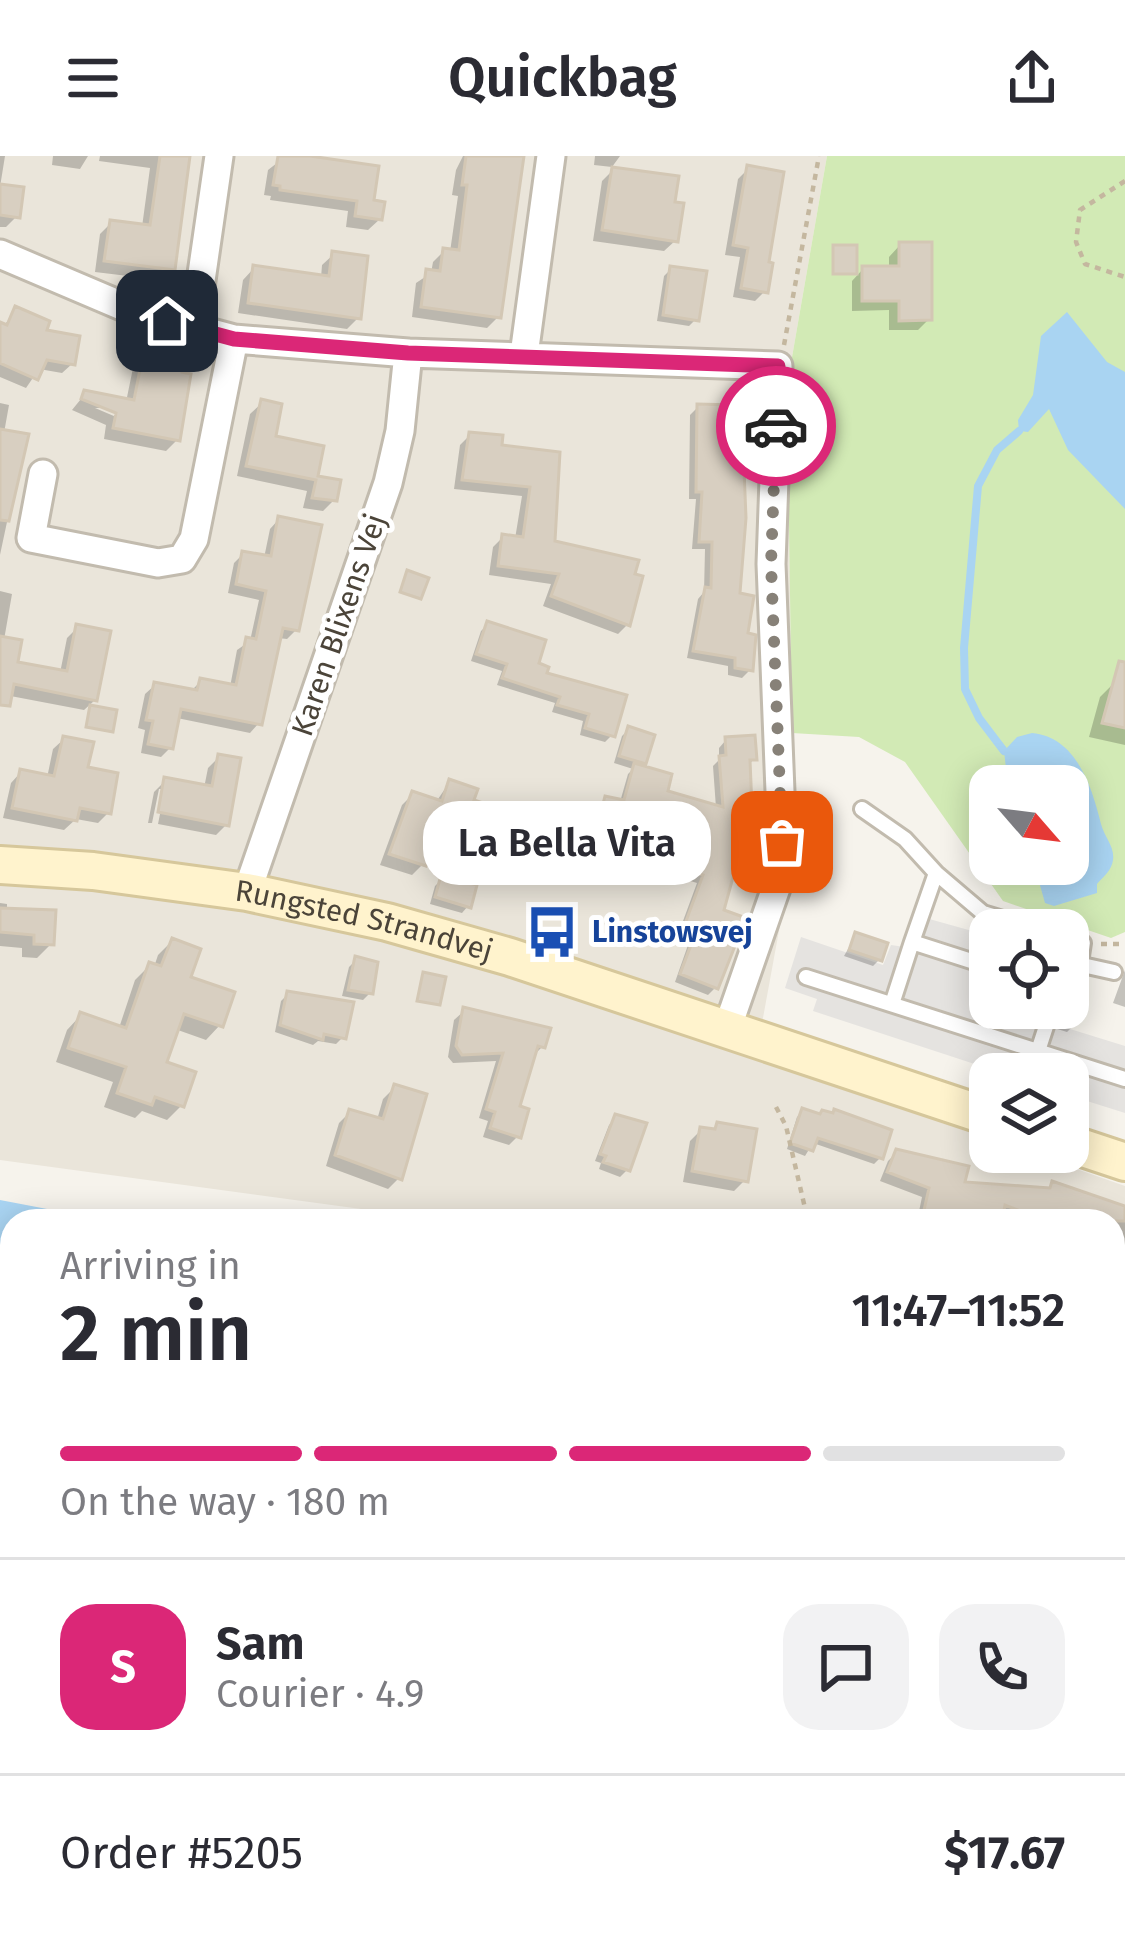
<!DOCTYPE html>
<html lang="en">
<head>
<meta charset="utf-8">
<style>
  body { margin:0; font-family:"Fira Sans",sans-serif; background:#f2f2f3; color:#2b2b33; height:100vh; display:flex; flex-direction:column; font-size:45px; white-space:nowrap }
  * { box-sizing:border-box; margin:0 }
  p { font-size:39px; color:#7c7c81 }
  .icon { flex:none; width:66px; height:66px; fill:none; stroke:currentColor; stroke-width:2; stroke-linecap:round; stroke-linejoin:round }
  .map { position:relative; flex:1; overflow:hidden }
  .panel { position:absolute; left:0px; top:1053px; width:1125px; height:747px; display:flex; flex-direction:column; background:#fff; border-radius:36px 36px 0 0; box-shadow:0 6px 30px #0003 }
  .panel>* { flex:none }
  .needle { width:78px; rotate:118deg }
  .controls { position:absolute; left:969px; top:609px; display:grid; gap:24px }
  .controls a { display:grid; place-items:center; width:120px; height:120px; border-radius:24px; background:#fff; box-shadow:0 6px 30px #0003; font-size:60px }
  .pin { position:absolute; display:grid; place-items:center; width:102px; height:102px; color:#fff; margin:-51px; border-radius:24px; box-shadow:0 6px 18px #0006 }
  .courier { position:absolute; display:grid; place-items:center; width:120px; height:120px; margin:-60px; border:9px solid #db2777; border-radius:50%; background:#fff; color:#222; box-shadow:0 3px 15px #0007 }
  .bubble { position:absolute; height:84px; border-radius:36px; background:#fff; box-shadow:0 6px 30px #0003; font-size:39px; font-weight:600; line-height:84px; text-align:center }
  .headline em { font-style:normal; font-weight:600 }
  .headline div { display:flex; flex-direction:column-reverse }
  .headline { display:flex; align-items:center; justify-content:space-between; height:204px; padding:0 60px }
  h1 { font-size:78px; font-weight:600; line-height:90px }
  .bar { display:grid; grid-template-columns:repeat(4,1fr); gap:18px 12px; align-content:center; height:144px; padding:0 60px }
  .bar i { height:15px; border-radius:9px; background:#e1e1e2 }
  .bar .current { background:#db2777 }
  .bar p { grid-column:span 4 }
  .line { display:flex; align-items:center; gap:30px; padding:0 60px; border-top:3px solid #e1e1e2 }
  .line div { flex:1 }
  .round { display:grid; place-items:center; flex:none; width:126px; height:126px; border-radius:36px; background:#f2f2f3 }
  header { display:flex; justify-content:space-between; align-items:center; height:156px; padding:0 60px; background:#fff; font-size:54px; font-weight:600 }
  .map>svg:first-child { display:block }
</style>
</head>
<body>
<header><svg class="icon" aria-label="menu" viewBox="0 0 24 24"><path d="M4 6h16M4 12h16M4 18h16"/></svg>Quickbag<svg class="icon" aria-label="share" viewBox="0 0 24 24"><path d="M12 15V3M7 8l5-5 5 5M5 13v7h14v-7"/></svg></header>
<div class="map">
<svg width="1125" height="1798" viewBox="0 0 1125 1798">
  <rect width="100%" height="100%" fill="#f6f3ec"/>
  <path fill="#eae5da" d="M0 0H827L787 230 792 577 787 731 756 900 990 983V996H1028L1125 1030V1196L1113 1195V1065H450L0 1004Z"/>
  <path fill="#d2eab5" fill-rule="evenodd" d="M827 0H1125V776L1111 782 1003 745 905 606 859 581 792 577 787 230ZM990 630H1068V708H990Z"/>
  <path fill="#e5e3e0" d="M915 759 990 780V852H1044L1041 864 1125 890V957L1068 939V918H1005L813 855 817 843 785 832 801 781 883 809 891 789 905 791Z"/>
  <path fill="#a9d4f2" d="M1067 156 1107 206 1125 216V353L1068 294 1049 253 1028 276 1019 275 1018 264 1033 239 1041 180Z
    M1032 577C1077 581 1092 632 1101 668 1104 680 1115 691 1113 704 1112 714 1103 721 1097 728V737L1054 750 1045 747 1034 708H1068V630H1008L1004 595 1017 581Z
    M0 1044 110 1065H12V1788H1113V1210H1125V1798H0Z"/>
  <path fill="#0003" fill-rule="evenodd" d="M0 0H5L0 31 17 60 6 71H0Z
    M53 0H88L80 13 52 9Z
    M100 0H189L172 113 161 124 95 116 100 78 111 67 142 71 150 12 99 5Z
    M286 0 371 47 380 63 368 74 346 71 348 55 270 44 271 40 264 39 268 14Z
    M463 0H521L498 161 487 172 412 161 416 127 431 117 433 106 444 95 450 96 458 40 452 39 456 14Z
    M595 0H620L612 11 594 9Z
    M748 13 765 108V135L755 145 733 141 740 101 725 99 738 23Z
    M613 14 671 48 676 84 664 95 593 85 602 25Z
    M900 89 929 163 918 174H889V154L852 155V125L863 113H889V101Z
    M334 98 358 162 347 173 238 157 243 124 254 112 321 122 322 109Z
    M671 113 696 163 689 170 657 165 664 120Z
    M16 154 72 208 62 217 39 213 26 232 0 221V169L3 171Z
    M144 201 177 284 166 295 104 283 106 269 72 254 85 238 126 246 133 212ZM95 252H110L128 266Z
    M0 247 9 249 4 277 25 281 0 399Z
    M262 247 272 282 334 344 323 355 303 352 307 335 237 320 250 258Z
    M698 251 753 312 741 320 737 440 750 514 742 522 728 519V510L687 502 698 443 704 436 705 393H692L696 343H689L690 259Z
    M470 279 499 292 557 298 552 388 628 468 618 478 543 450 551 428 489 419 493 391 503 381 515 383 522 340 454 333 460 289Z
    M279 363 296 474 287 483 278 482 259 567 250 577 177 562 171 591 161 601 141 597 145 574 138 572 145 538 155 529 190 536 201 525 230 531 237 494 250 485 259 444 228 437 234 407 243 398 264 402 270 373Z
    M0 435 12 438 4 484 15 508 60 517 67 482 77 472 95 544 84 554 0 538Z
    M488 468 543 519 623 541 612 579 605 586 580 579 583 565 552 556 555 547 497 529 502 515 471 505 481 475Z
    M1115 526 1125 528V589L1089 581 1100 541Z
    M629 573 643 607 638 612 664 637 716 652 713 610 719 604V592L726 584 754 603 748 609 720 756 716 831 708 839 675 826 688 789 676 784 697 727 611 701 604 707 585 703 598 651 606 644 620 646 628 618 633 613 614 607 622 580Z
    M64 583 108 657 98 667 76 663 64 674 3 662 11 627 21 616 47 622 53 593Z
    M219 601 227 668 216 679 158 668 165 633H159L152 667H148L154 636 165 625 204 632 208 612Z
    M449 627 470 646 485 672 474 683 441 672 430 687 423 708 412 719 380 709 402 649 413 638 436 646Z
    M442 723 468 750 462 757 430 748 435 730Z
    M0 747 7 748V755L51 788 37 802 22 801V792L0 790Z
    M856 779 880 803 873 810 844 800Z
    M172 785 187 822 220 869 206 884 175 873 163 908 181 950 167 964 142 955 135 962 104 951 113 926 56 906 67 874 81 859 119 872 135 824 150 809 154 811 158 799Z
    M356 804 370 837 363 844 342 840 349 811Z
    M1125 814V851L1113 847Z
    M1068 834 1085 838 1074 869 1067 876 1054 872 1058 852H1068Z
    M288 838 343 881 336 888 318 885 313 889 275 876 281 845Z
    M464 855 542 891 532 901 517 952 518 980 509 989 483 981 488 965 479 962 496 905 453 907 448 901 454 864Z
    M394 932 399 1022 388 1033 326 1010 339 967 350 956 377 964 383 943Z
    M803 955 880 1002 874 1008 813 987 805 1000 787 993 797 961Z
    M616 962 627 1014 620 1021 599 1013 601 1007 595 1005 609 969Z
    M718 970 745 1024 734 1035 683 1026 690 985 701 974 712 976Z
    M897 996 962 1029 1046 1035 1053 1028 1125 1051V1164L1113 1163V1065H1016L1000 1059 998 1065H917L922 1041 880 1025 888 1005Z"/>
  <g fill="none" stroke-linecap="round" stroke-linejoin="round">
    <path stroke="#a9d4f2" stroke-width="8" d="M1004 595 979 562 965 533 964 492 978 330 997 294 1019 275"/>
  </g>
  <path fill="#d8cfc1" stroke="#d3c7b4" stroke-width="3" d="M160 0H190L175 114 104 105 110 64 150 69Z
    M278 0H310L379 10 374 44 385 46 382 64 355 60 357 45 280 34V30L273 29Z
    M466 0H524L501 162 421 151 426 113 440 115 443 92 459 94 467 29H462Z
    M747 9 784 16 769 106 773 107 768 137 741 132 748 92 733 89Z
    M612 11 679 20 675 46 684 47 678 86 602 74Z
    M0 28 24 31 20 62 0 59Z
    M899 86H932V164L899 165V145H862V110H899Z
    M833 89H857V118H833Z
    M332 95 368 100 361 163 248 147 253 109 329 120Z
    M670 110 707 115 699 165 663 159Z
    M15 150 50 165 47 174 80 180 75 209 47 204 38 224 0 207V166L7 169Z
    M143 198 184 206 182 216 191 218 180 285 113 272 116 257 81 243 84 234 134 244Z
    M261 243 282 248 276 280 324 290 318 320 341 324 337 345 312 342 316 324 246 310Z
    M697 248 734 249 733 282 757 283 756 313H744L746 362 740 437 754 440 748 477 756 479 753 515 735 512V502L693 495 705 431 711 432 712 386H699L702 336H696Z
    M0 273 29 278 9 365 0 364Z
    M469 276 503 279 502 289 560 296 555 385 639 404 635 418 643 420 630 470 551 440 559 418 498 410 502 378 523 381 530 331 462 324Z
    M278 360 322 369 299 475 283 472 262 569 181 553 173 593 148 588 153 565 146 564 154 526 197 534 200 522 236 529 246 481 256 483 266 435 236 428 242 395 271 400Z
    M407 414 429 422 421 443 400 436Z
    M487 465 546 484 539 507 549 511 547 517 627 539 615 581 585 572 589 558 557 549 560 541 502 522 507 508 476 498Z
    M76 468 111 475 97 545 14 528 10 550 0 549V480L22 484 18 506 67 515Z
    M1119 505 1125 506V572L1102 567Z
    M90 549 117 554 113 576 86 571Z
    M628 570 655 579 646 608 619 600Z
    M755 579 757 604H750L752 652 724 754 746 762 718 833 680 818 694 781 682 776 703 719 616 693 614 701 591 696 605 640 624 644 634 607 672 618 668 635 723 651 719 600 726 599 725 581Z
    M63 580 94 586 88 611 118 617 111 658 80 652 77 665 12 652 20 613 54 620Z
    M218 598 241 602 229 670 158 656 164 621 212 630Z
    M449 623 478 633 474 644 495 651 488 674 448 661 443 678 436 676 426 710 389 698 412 635 442 645Z
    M441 719 477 729 471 752 435 741Z
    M0 752 56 754 54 789 34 788V779L0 776Z
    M855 776 888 787 882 805 849 794Z
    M172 782 201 793 191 821 235 836 223 871 184 858 167 906 196 916 184 951 155 941 152 949 117 937 126 911 68 892 80 856 126 872 149 806 161 810Z
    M355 800 378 806 373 838 348 834Z
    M423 816 446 821 440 849 417 845Z
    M287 835 354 846 346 883 324 878 323 884 280 869Z
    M463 851 551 872 545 892 538 890 520 950 529 953 521 982 490 972 495 956 486 953 503 897 462 899 456 890Z
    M394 928 427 938 402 1024 335 999 349 953 383 963Z
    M802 952 820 958 822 954 833 957 834 953 892 974 883 1003 818 982 813 995 790 987Z
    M615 958 647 967 630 1015 603 1006 606 1000 600 998Z
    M717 966 757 973 748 1026 692 1015 700 971 715 973Z
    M896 993 969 1010 965 1026 1050 1032 1052 1025 1125 1050V1065H1046L1005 1049 1002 1065H926L922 1063 929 1032 887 1016Z"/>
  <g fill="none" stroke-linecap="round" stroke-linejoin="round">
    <g stroke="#c2bbae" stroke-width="20">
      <path id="service" d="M862 653 905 683 936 717 912 786
        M936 717 983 757 1039 774
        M1068 783 1083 787 1079 813
        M1068 820 1087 810 1114 816
        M806 821 1125 923
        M892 848 912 786 990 811
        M1038 895 1052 852"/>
    </g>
    <g stroke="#c2bbae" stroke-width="33">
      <path id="minor" d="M0 98 141 158 234 183 408 197 778 210 771 408 782 686 777 729 727 873
        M194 173 219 0
        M524 199 551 0
        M43 318 31 382 158 407 182 403 194 383 234 183
        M247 736 388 327 400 275 408 197"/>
    </g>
    <g stroke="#d6c79b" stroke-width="42">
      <g id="secondary">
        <path id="s1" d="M0 709 93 715 247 736 387 766 510 801 990 961"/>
        <path d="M1068 987 1125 1006"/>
      </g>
    </g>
    <path stroke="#c4b79f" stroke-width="4.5" stroke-dasharray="6 6" stroke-linecap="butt" d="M1125 25 1080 54 1076 86 1085 108 1125 121
      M784 189 819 0
      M1101 788H1125
      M776 951 786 970 808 1065"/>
    <use href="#service" stroke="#fff" stroke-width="14"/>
    <use href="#minor" stroke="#fff" stroke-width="27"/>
    <use href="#secondary" stroke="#fff3cd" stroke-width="36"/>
  </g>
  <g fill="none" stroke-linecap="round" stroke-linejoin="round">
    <path stroke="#878178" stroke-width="12" stroke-dasharray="0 21.6" d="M776 270 771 408 782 686"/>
    <path stroke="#db2777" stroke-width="15" d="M167 165 234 183 408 197 778 210 776 270"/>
  </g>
  <defs>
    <g id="bus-bare" transform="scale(4.14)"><path d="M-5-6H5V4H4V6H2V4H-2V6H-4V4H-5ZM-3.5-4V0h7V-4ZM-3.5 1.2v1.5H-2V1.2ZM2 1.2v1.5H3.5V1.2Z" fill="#1a4fb4" stroke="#fff" stroke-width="2.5" paint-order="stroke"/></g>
  </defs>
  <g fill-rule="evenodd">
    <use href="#bus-bare" x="552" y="776"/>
  </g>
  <g text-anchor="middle" stroke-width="10" stroke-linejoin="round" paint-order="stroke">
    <g font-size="30" fill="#4b4439" stroke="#fff">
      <text transform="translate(339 469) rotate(-71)" y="10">Karen Blixens Vej</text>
      <text dy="10" stroke="none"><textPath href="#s1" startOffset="369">Rungsted Strandvej</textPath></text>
    </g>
    <g font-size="30" font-weight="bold" fill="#164399" stroke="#fff" text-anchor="start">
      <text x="592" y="786">Linstowsvej</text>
    </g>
  </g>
</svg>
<div class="controls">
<a><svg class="needle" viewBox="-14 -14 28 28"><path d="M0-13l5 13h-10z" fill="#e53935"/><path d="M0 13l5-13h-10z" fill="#7c7c81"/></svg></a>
<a><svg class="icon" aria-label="locate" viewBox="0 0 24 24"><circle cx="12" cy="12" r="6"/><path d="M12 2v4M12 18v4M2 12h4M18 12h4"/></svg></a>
<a><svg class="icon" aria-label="layers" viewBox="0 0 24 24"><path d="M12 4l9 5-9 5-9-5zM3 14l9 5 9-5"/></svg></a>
</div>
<div class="pin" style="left:782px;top:686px;background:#ea580c"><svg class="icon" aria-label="bag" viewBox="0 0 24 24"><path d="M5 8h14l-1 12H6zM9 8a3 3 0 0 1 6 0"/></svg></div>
<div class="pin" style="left:167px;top:165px;background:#1f2937"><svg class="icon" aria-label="home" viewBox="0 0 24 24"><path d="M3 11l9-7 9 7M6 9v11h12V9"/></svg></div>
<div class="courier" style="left:776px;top:270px"><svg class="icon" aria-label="car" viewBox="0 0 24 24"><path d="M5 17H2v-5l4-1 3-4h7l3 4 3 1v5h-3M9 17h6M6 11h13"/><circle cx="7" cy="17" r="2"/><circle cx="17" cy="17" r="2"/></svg></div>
<div class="bubble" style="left:423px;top:645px;width:288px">La Bella Vita</div>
<section class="panel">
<div class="headline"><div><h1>2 min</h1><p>Arriving in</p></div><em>11:47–11:52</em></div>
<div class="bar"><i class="current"></i><i class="current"></i><i class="current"></i><i></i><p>On the way · 180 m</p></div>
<div class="line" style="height:216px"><b class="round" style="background:#db2777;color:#fff">S</b><div><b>Sam</b><p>Courier · 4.9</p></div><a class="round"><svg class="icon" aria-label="chat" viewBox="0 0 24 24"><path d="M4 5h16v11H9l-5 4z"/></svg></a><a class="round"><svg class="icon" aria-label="phone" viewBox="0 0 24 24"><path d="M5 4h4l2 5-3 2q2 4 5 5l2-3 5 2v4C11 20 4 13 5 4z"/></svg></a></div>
<div class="line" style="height:156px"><div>Order #5205</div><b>$17.67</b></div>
</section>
</div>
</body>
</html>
